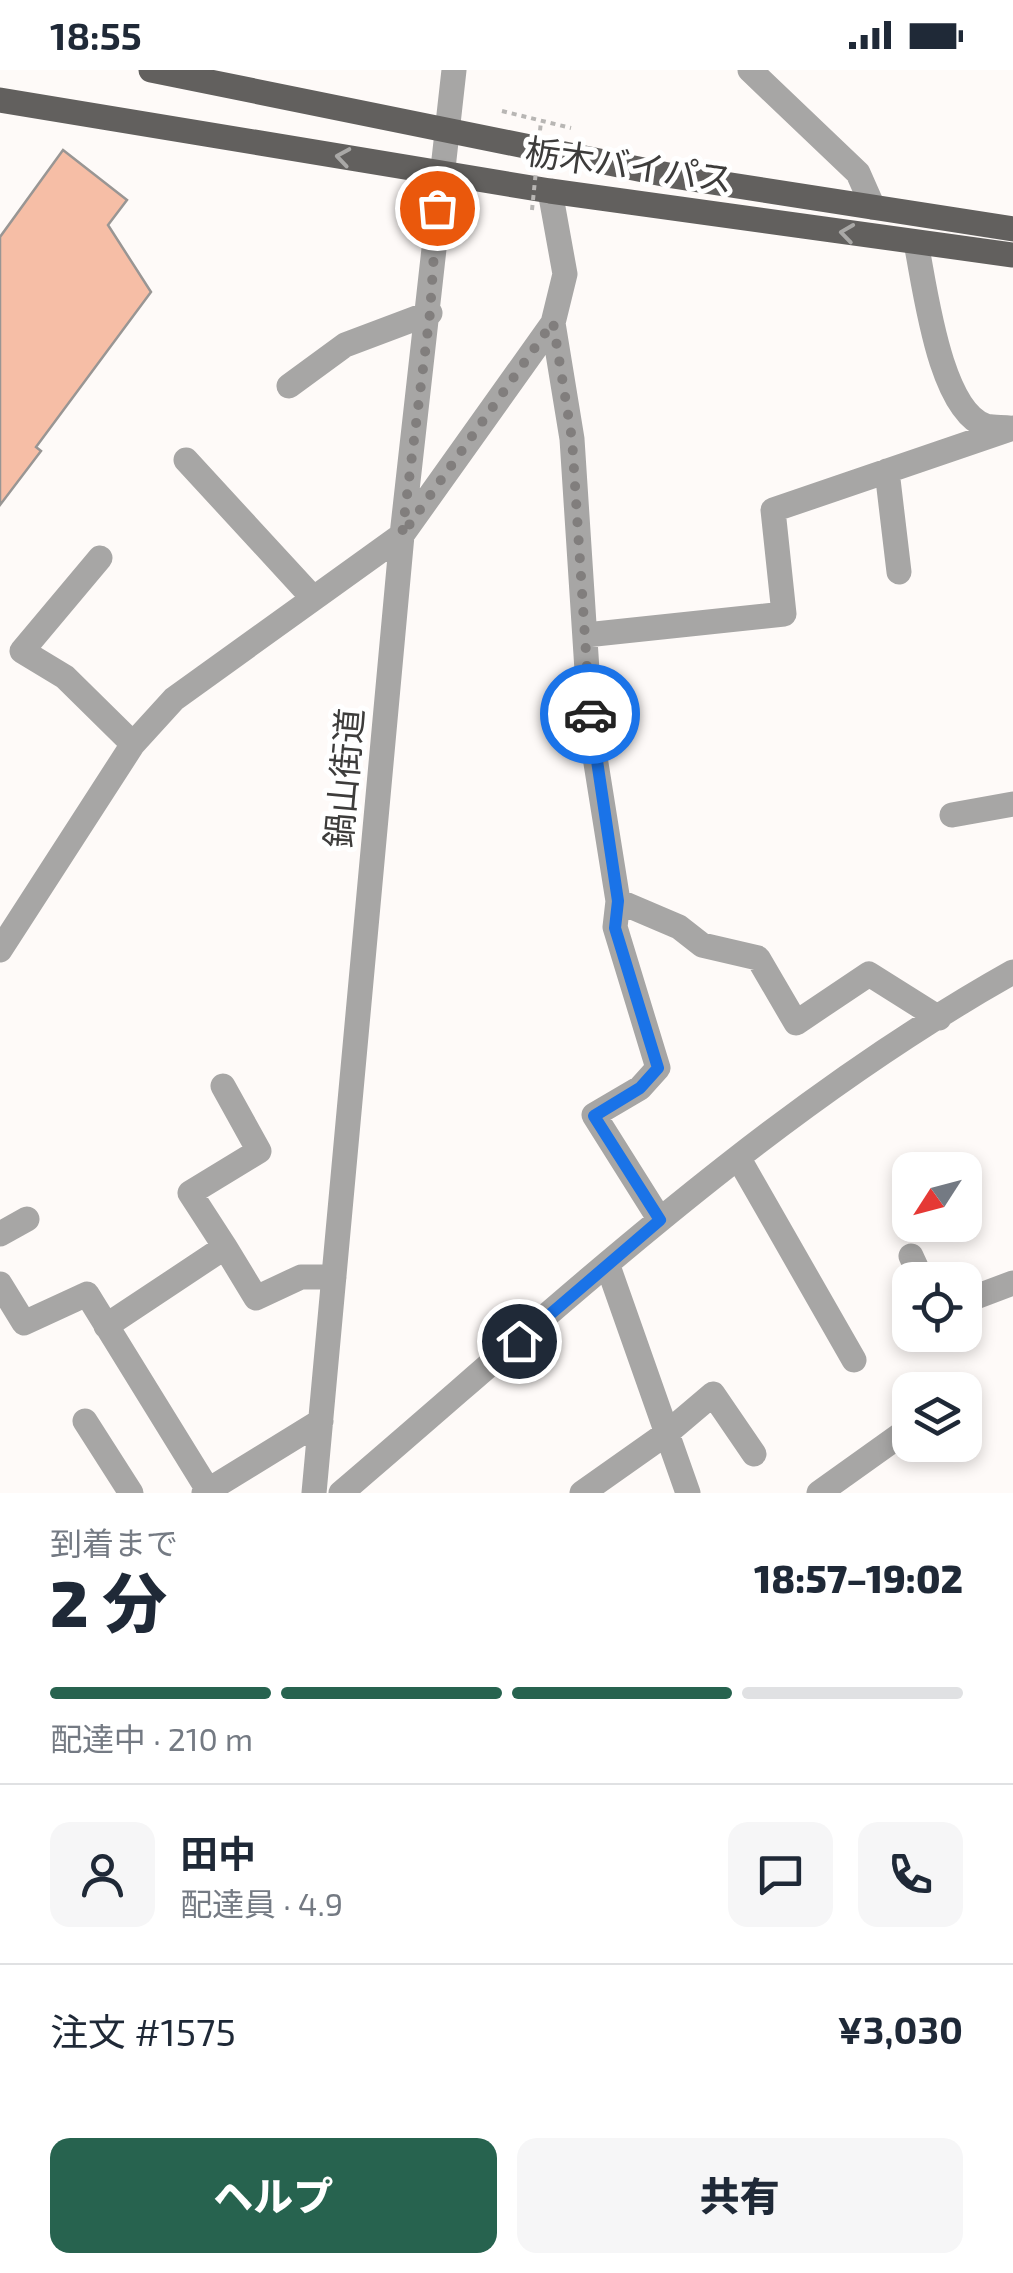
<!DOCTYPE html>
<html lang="ja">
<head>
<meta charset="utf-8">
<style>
  body { margin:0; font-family:"Exo 2","Noto Sans JP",sans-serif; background:#f6f6f7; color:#1f2937; height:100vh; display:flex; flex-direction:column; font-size:38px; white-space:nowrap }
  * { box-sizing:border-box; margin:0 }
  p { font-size:32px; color:#747a83 }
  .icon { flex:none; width:55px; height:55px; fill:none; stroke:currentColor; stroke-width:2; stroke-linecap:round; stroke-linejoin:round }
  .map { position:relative; height:1423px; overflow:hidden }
  .sheet { display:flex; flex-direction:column; background:#fff; flex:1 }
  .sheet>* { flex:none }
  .needle { width:65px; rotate:234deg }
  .tools { position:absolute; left:892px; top:1082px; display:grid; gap:20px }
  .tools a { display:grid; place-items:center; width:90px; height:90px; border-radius:20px; background:#fff; box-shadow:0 5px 15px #0003; font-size:50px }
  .pin { position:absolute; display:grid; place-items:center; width:85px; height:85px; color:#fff; margin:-42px; border:5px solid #fff; border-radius:50%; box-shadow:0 2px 10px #0007 }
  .courier { position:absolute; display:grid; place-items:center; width:100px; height:100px; margin:-50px; border:8px solid #1a73e8; border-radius:50%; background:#fff; color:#222; box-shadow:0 2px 12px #0007 }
  .head em { font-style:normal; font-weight:800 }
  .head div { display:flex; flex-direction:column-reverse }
  .head { display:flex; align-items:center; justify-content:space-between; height:170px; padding:0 50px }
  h1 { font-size:65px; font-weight:800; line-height:75px }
  .bar { display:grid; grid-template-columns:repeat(4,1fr); gap:15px 10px; align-content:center; height:120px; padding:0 50px }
  .bar i { height:12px; border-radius:8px; background:#e0e1e3 }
  .bar .active { background:#27634f }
  .bar p { grid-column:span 4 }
  .line { display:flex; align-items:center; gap:25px; padding:0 50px; border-top:2px solid #e0e1e3 }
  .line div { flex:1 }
  .round { display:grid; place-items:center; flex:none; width:105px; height:105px; border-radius:20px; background:#f6f6f7 }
  .primary-button { display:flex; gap:20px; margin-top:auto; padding:20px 50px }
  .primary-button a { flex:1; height:115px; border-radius:20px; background:#27634f; color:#fff; font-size:40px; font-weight:800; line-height:115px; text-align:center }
  .primary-button a+a { background:#f6f6f7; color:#1f2937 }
  .status { display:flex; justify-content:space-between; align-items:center; height:70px; padding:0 50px; background:#fff; direction:ltr }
  .status svg { height:28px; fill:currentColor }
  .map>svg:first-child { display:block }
</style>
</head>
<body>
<div class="status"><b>18:55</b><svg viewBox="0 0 49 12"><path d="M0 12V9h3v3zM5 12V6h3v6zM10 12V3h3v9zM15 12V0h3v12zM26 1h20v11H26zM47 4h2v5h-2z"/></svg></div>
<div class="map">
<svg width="1013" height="1423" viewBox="0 0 1013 1423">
  <rect width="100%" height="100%" fill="#fefaf8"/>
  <path fill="#f6bea6" stroke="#999694" stroke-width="2.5" d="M63 80 127 130 108 155 151 222 36 377 41 381 0 435V167Z"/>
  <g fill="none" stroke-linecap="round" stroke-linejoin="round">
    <path stroke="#b8b6b4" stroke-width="4" stroke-dasharray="5 5" stroke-linecap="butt" d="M502 41 571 58"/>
    <path stroke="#a7a6a5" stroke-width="25" d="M750 0 858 103 873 137
      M550 121 565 204 553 253 572 369 591 662 618 831 679 857 702 875 758 888 796 953 869 904 939 948
      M916 173C925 216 939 340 986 356 993 358 1003 357 1010 358
      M289 316 345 275 430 243
      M186 390 313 528
      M887 401 899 502
      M100 488 22 581 65 607 133 674
      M586 565 784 544 773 440 1013 358
      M952 745 1013 734
      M618 831 615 857 658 998 640 1018 594 1045 660 1150
      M0 880 133 674 174 629 402 465 553 253
      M739 1089 854 1290
      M0 1164 27 1149
      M225 1177 256 1228 301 1207H334
      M911 1186 922 1210
      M608 1196 688 1423
      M0 1214 24 1253 87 1224 208 1420
      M965 1231 1013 1213
      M106 1256 225 1177 190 1123 259 1081 223 1016
      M85 1351 131 1423
      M204 1423 321 1351
      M314 1423 402 465 454 0
      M341 1423C556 1240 765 1041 1013 902
      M582 1423 667 1363 713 1324 754 1384
      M819 1423 910 1358"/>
    <path stroke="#62605e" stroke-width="25" d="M151 0 673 106 1013 159
      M0 30 550 121 1013 185"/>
    <path stroke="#b8b6b4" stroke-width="4" stroke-dasharray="5 5" stroke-linecap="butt" d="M532 140 541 51"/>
  </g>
  <defs><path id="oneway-chevron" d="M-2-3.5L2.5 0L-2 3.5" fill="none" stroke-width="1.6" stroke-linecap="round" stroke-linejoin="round" transform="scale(2.5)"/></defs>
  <g stroke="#a9a8a6">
    <use href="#oneway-chevron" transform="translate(343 87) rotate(-171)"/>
    <use href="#oneway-chevron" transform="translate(847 163) rotate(-172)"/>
  </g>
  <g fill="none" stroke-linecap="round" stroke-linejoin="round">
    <path stroke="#817e7d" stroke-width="10" stroke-dasharray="0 18" d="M437 138 430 243 402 465 553 252 572 369 590 644"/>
    <path stroke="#1a73e8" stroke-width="12" d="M519 1271 660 1150 594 1046 640 1018 658 998 615 858 618 831 590 644"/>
  </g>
  <g text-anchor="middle" stroke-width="10" stroke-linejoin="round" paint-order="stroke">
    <g font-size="35" fill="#3d3c3b" stroke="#fff">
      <text transform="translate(629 96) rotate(8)" y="12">栃木バイパス</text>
      <text transform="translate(345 708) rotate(-85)" y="12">鍋山街道</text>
    </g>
  </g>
</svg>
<div class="tools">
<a><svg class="needle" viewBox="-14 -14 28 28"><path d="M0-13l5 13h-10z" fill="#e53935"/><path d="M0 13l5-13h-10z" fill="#747a83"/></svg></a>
<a><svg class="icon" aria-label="locate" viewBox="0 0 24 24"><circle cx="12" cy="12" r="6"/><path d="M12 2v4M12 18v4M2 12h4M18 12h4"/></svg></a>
<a><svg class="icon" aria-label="layers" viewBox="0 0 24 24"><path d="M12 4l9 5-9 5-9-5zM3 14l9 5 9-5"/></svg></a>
</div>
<div class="pin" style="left:437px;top:138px;background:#ea580c"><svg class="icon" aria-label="bag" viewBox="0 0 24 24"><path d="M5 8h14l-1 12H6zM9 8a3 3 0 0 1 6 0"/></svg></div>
<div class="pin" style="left:519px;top:1271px;background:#1f2937"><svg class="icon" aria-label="home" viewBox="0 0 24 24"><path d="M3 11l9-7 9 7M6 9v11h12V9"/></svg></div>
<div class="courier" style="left:590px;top:644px"><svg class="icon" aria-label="car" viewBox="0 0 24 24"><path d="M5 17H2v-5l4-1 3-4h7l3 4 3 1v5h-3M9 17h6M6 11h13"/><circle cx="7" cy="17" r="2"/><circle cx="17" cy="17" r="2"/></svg></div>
</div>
<section class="sheet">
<div class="head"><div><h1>2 分</h1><p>到着まで</p></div><em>18:57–19:02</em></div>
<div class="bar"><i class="active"></i><i class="active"></i><i class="active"></i><i></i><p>配達中 · 210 m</p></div>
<div class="line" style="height:180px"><a class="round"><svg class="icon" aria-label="person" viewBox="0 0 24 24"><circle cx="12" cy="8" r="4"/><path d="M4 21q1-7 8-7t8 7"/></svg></a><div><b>田中</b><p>配達員 · 4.9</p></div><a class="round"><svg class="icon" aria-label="chat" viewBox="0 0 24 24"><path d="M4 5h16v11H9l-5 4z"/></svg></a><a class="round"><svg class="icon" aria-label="phone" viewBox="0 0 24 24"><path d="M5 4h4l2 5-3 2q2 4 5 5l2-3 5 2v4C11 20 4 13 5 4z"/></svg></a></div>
<div class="line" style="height:130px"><div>注文 #1575</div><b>¥3,030</b></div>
<div class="primary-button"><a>ヘルプ</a><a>共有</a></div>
</section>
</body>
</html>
